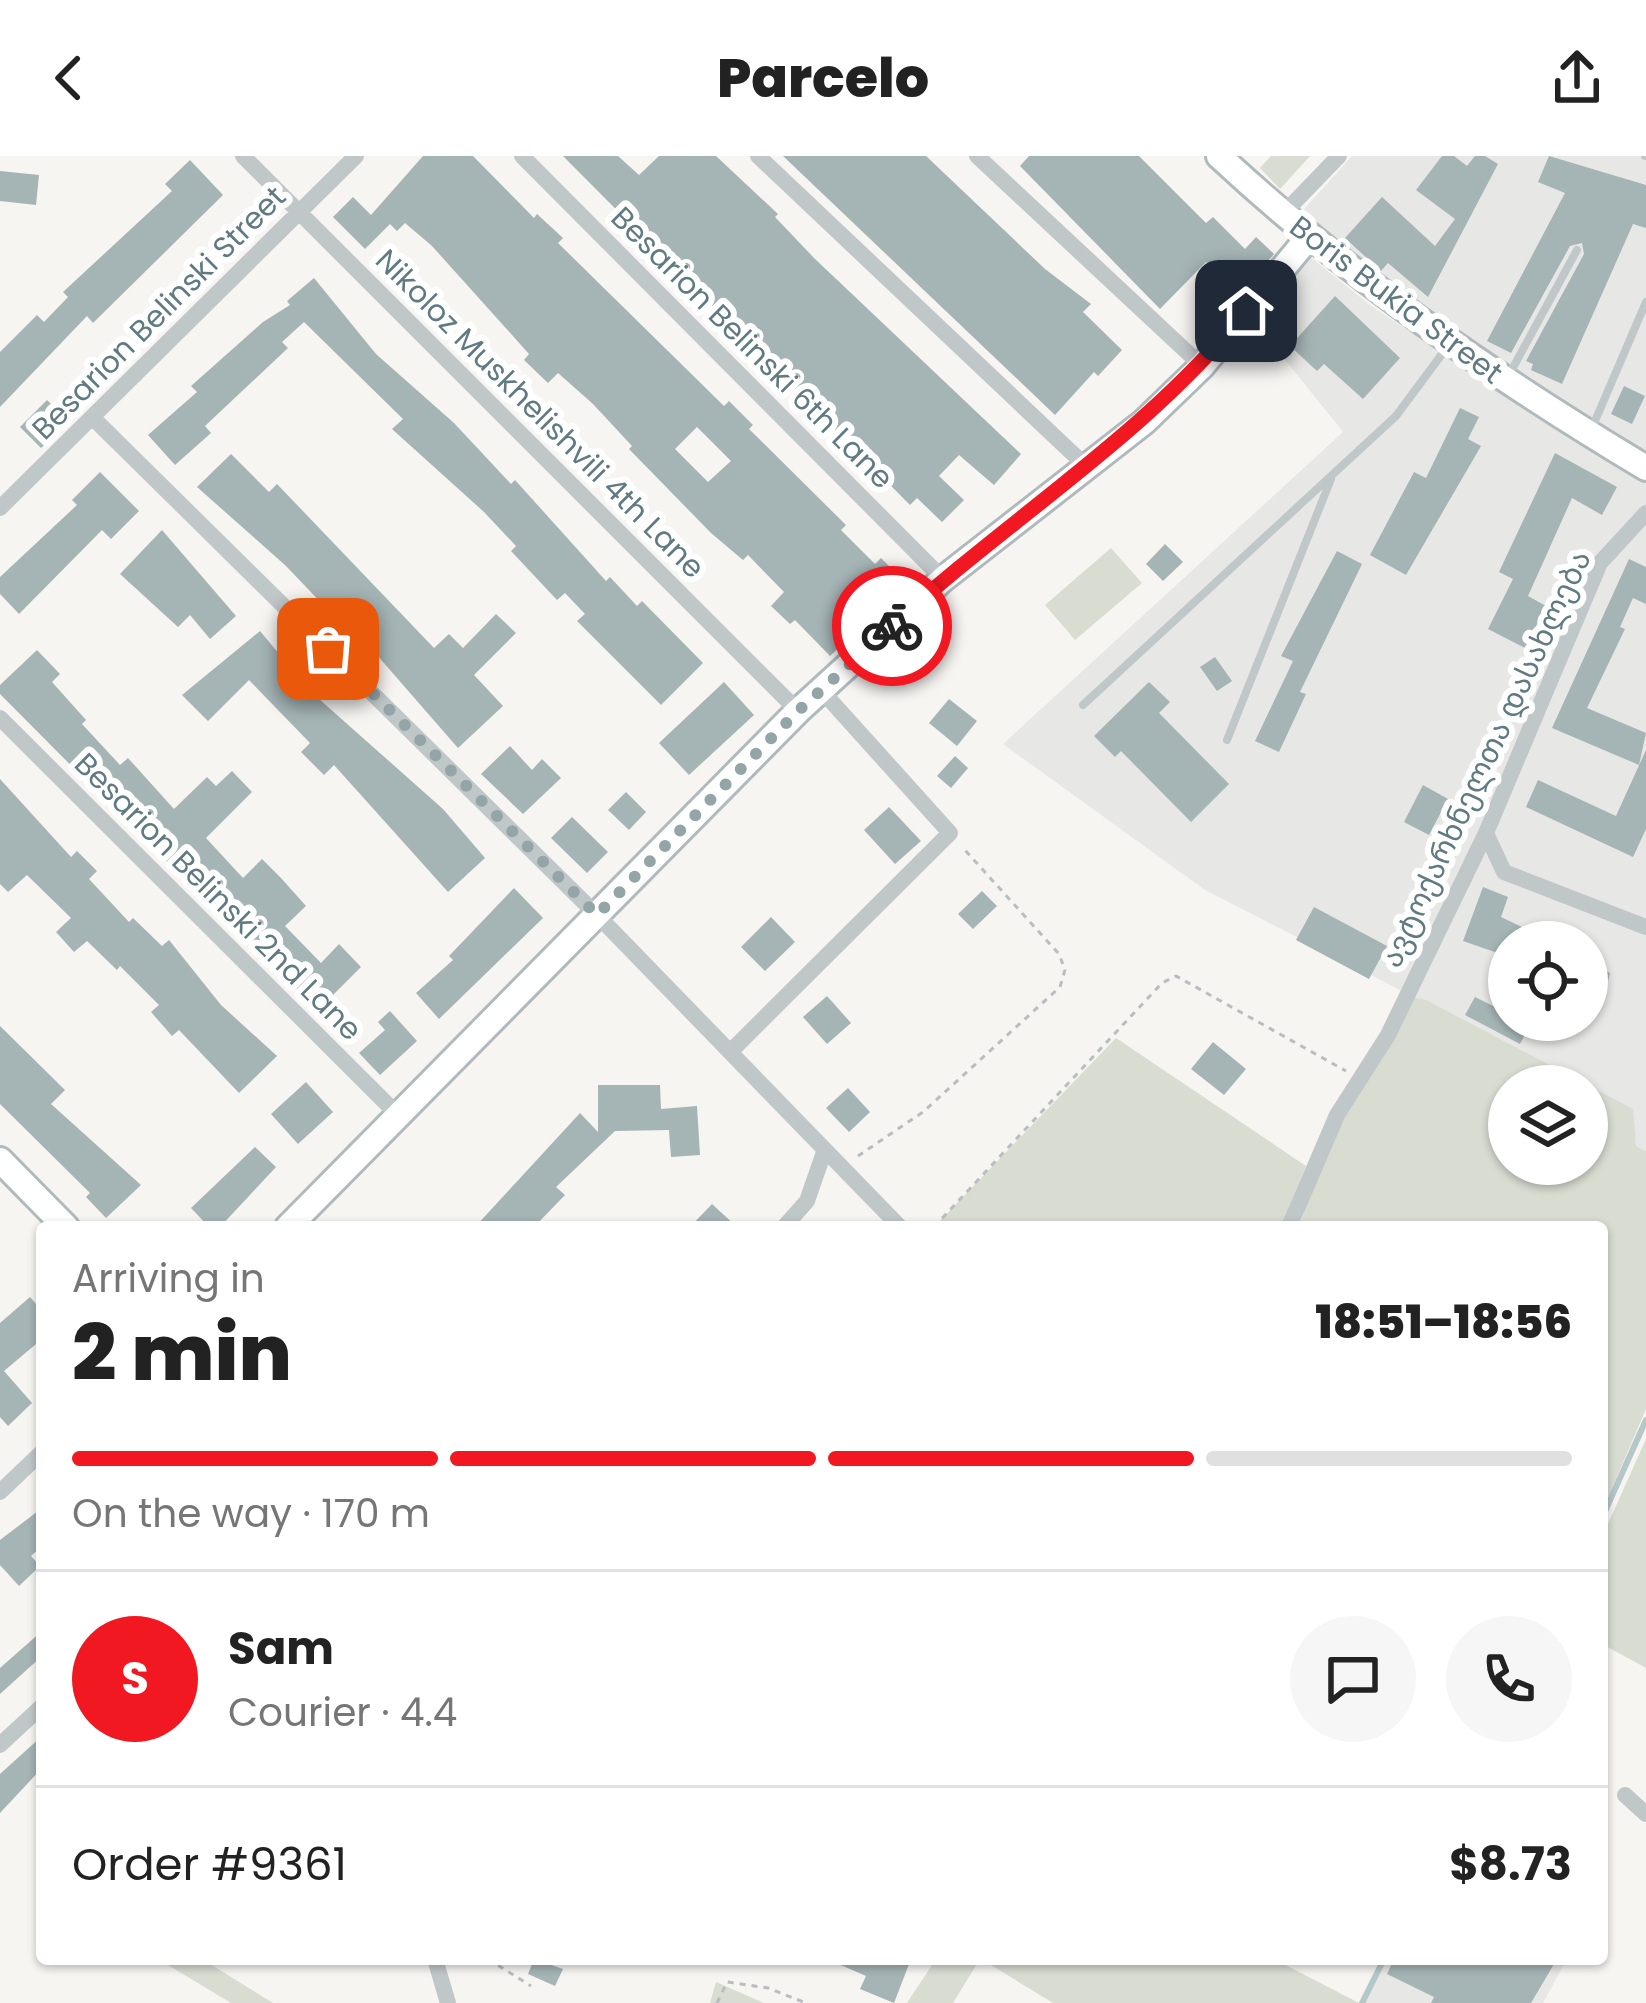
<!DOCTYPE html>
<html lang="en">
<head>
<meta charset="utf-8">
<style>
  body { margin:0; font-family:Poppins,"Noto Sans Georgian",sans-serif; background:#f6f6f6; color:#222; height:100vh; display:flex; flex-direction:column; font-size:45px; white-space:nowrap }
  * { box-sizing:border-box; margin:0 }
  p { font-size:39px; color:#767676 }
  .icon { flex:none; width:66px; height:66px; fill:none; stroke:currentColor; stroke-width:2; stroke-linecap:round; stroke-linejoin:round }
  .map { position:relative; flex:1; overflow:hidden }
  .details { position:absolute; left:36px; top:1065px; width:1572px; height:744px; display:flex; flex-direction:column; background:#fff; border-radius:12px; box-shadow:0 3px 9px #0004 }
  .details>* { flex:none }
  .buttons { position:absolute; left:1488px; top:765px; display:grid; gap:24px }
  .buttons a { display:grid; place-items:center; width:120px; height:120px; border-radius:50%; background:#fff; box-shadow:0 3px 9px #0004; font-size:60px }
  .pin { position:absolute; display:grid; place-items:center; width:102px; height:102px; color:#fff; margin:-51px; border-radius:24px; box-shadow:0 6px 18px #0006 }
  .courier { position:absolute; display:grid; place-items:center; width:120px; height:120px; margin:-60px; border:9px solid #f11822; border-radius:50%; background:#fff; color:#222; box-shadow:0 3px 15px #0007 }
  .summary em { font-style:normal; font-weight:800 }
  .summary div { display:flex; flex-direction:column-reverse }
  .summary { display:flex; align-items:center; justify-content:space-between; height:204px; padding:0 36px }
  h1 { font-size:78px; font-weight:800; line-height:90px }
  .bar { display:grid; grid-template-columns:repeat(4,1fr); gap:18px 12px; align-content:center; height:144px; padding:0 36px }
  .bar i { height:15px; border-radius:9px; background:#e0e0e0 }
  .bar .on { background:#f11822 }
  .bar p { grid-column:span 4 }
  .line { display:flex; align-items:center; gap:30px; padding:0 36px; border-top:3px solid #e0e0e0 }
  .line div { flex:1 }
  .round { display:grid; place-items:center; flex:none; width:126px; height:126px; border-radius:63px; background:#f6f6f6 }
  header { display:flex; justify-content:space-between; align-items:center; height:156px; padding:0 36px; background:#fff; font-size:54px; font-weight:800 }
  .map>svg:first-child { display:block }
</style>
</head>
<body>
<header><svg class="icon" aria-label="back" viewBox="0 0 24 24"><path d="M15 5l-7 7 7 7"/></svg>Parcelo<svg class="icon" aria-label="share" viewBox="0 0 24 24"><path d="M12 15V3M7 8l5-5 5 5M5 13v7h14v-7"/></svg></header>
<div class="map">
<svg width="1646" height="1847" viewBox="0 0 1646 1847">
  <rect width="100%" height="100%" fill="#f6f5f2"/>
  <path fill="#e7e7e6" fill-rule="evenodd" d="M1352 0H1646V297L1526 225 1297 61Z
    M1299 92 1370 149 1575 286 1646 328V995L1636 990 1632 953 1205 734 1003 588 1343 276 1246 155ZM1509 786H1587V864H1509Z
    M1384 1803H1567L1543 1847H1362Z"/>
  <path fill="#d8dcd1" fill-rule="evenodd" d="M1271 0H1310L1280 33 1260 12Z
    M1111 392 1142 427 1075 484 1045 449Z
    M1407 840 1426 844 1633 953 1636 990 1646 995V1253L1602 1355V1071H1299L1337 959ZM1509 930H1587V1008H1509Z
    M1116 882 1306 1010 1281 1071H934Z
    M1646 1283V1512L1602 1488V1381Z
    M158 1803H202L273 1847H231Z
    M936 1803H980L953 1847H907Z
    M981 1803H1274L1359 1847H1053Z
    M716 1826 764 1847H710Z"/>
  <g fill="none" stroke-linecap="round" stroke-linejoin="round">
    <path stroke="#b4c8c8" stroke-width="6" d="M1602 1362 1646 1264
      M1362 1847 1384 1803"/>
  </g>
  <path fill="#a5b4b5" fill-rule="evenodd" d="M423 0H473L534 62 537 58 563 82 558 87 724 250 729 245 753 269 749 273 846 369 841 374 875 408 881 402 906 427 830 500 795 464 790 468 771 450 784 436 748 399 743 404 711 377 629 293 632 290 593 248 558 217 548 227 524 204 529 198 432 90 405 67 397 75 390 68 365 93 333 61 353 41 371 59ZM697 271 731 305 708 326 675 293Z
    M563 0H618L639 19 659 0H716L778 58 775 61 814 102 1021 298 994 329 959 299 939 320 964 344 942 366 917 342 910 349Z
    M783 0H926L1045 113 1091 148 1083 156 1122 194 1098 220 1094 216 1055 259Z
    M1029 0H1139L1206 67 1213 61 1245 93 1256 81 1274 98 1239 139 1206 106 1160 153 1020 10Z
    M1442 0H1454L1467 10 1475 0H1485L1498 8 1428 141 1388 107 1381 115 1345 82 1382 41 1435 90 1455 63 1416 34Z
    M1549 0 1646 29V72L1633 68 1562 228 1531 214 1533 208 1526 205 1584 98 1582 87 1570 90 1511 197 1487 185 1565 37 1538 26Z
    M190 4 223 39 93 167 87 160 0 251V196L37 159 44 166 68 141 63 136 172 35 165 28Z
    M0 15 39 19 36 49 0 45Z
    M314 122 376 198 454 267 511 328 515 324 606 425 610 421 637 450 642 445 703 507 661 549 577 465 585 458 565 437 557 444 511 395 516 390 484 356 392 273 403 263 304 166 282 186 288 192 205 270 211 277 175 309 148 279 197 236 191 230 263 166 290 149 287 145Z
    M1335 140 1400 202 1363 243 1324 208 1317 215 1290 190Z
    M1624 230 1645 240 1632 268 1611 258Z
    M47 244 68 265 41 292 20 271Z
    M1460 252 1479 261 1468 283 1481 290 1406 419 1370 399 1414 316 1426 322Z
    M1555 297 1617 331 1602 359 1572 342 1528 440 1546 450 1525 492 1488 473 1513 423 1499 416Z
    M231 298 269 336 277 328 434 492 449 478 463 492 496 458 516 477 474 519 503 550 458 592 376 498 373 501 286 410 197 331Z
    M100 316 139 355 111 383 102 374 19 458 0 438V421L77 349 72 344Z
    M162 374 236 460 210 483 190 459 178 471 120 418Z
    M1165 388 1183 406 1163 425 1146 408Z
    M1337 395 1362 408 1300 536 1306 538 1279 596 1255 585 1293 505 1281 500Z
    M1629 403 1646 411V448L1633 442 1620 471 1625 473 1587 552 1646 577 1639 609 1552 572Z
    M260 475 310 535 443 653 485 702 448 736 334 609 324 619 301 596 310 587 249 524 208 565 182 539Z
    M37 494 60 518 52 526 86 564 82 568 120 609 128 602 174 653 207 621 216 630 232 615 252 636 206 682 243 722 262 703 281 722 306 750 285 770 321 807 339 788 361 811 319 853 268 808 183 708 176 715 0 538V529Z
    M1215 501 1232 525 1217 535 1200 511Z
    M724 526 754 559 689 619 659 587Z
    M1149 526 1170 546 1159 557 1229 628 1191 666 1121 595 1115 601 1094 580Z
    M949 543 977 565 957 590 929 567Z
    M510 590 532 614 542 603 561 622 523 658 481 618Z
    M1646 594V673L1633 701 1526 651 1538 624 1616 660Z
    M955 600 968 612 951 632 937 620Z
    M0 623 71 701 77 695 97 715 89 723 129 766 133 762 162 790 169 784 221 849 277 900 239 937 179 874 172 880 151 856 159 849 120 810 117 814 87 785 74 796 56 776 71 762 27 719 8 736 0 728Z
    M1423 629 1448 643 1429 679 1404 666Z
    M626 636 646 656 629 674 608 654Z
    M889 651 921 685 895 708 864 674Z
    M572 661 608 696 587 717 551 682Z
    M1483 731 1508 741 1501 761 1553 786H1509V801L1463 785Z
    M514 732 543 762 439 863 416 837 453 804 449 800Z
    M982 735 997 750 973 773 958 758Z
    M1314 751 1387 790 1369 823 1296 784Z
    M771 761 795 786 765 815 741 791Z
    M1587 806 1610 817 1604 842 1587 834Z
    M827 840 851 867 827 888 803 861Z
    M1475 841 1509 858V864L1530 869 1520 888 1465 859Z
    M390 855 417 885 380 919 359 897 385 874 378 866Z
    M0 870 65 934 51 948 141 1029 106 1062 86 1041 90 1037 0 948Z
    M1213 886 1246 913 1224 939 1191 913Z
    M306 926 333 956 298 988 271 958Z
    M598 929H660L661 953 697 950 700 999 671 1001 669 974 615 975 556 1031 565 1039 534 1071H475L580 957 598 976Z
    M848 932 870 956 849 976 826 952Z
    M255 991 276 1011 220 1071H209L191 1052Z
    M712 1048 737 1071H690Z
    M30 1141 42 1155V1183L4 1215 32 1247 8 1270 0 1261V1167Z
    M42 1352V1390L31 1400 40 1410 19 1430 0 1409V1384Z
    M42 1475V1500L0 1538V1512Z
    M42 1580V1612L0 1657V1618Z
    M534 1803 563 1813 555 1830 528 1818Z
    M827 1803H911L894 1847 860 1833 866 1820Z
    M1394 1803H1557L1531 1847H1431L1434 1841 1387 1818Z"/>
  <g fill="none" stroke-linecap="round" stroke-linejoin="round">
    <g stroke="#b0babc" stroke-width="30">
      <path id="secondary" d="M1219 0C1350 122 1493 220 1646 312
        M0 1004 66 1071
        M288 1071 798 555 943 423 1144 266 1202 210 1308 82"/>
    </g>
    <path stroke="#b8bebf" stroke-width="3" stroke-dasharray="6 6" stroke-linecap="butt" d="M858 1000 923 956 1060 831 1065 814 1059 798 964 693
      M934 1071 1162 827 1176 820 1346 915
      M488 1803 531 1830
      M717 1847 727 1826 768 1832 806 1847"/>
    <path stroke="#c0c7c9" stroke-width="8" d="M1645 0H1646
      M1509 219 1577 94
      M1592 272 1646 146
      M1083 549 1396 260 1448 190
      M1227 584 1331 323"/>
    <path stroke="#c0c7c9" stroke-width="16" d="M243 0 798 555
      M522 0 943 423
      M758 0 1088 312
      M977 0 1202 210
      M1282 59 1339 0
      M92 261 597 759 900 1071
      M0 352 356 0
      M0 562 397 958
      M1486 677 1504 716 1646 771
      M730 896 950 677 822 535
      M784 1071 807 1045 824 996
      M1289 1071 1337 959 1388 879 1486 677 1600 407 1646 357
      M0 1336 42 1296
      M0 1589 42 1550
      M1625 1639 1646 1658
      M435 1803 448 1847"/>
    <use href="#secondary" stroke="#fff" stroke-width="24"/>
  </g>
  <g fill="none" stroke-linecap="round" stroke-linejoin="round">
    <path stroke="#94a5a8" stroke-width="12" stroke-dasharray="0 21.6" d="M328 493 597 759 798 555 892 470"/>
    <path stroke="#f11822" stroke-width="15" d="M892 470C1009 362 1144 281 1246 155"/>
  </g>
  <g text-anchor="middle" stroke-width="12" stroke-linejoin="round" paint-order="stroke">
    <g font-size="30" fill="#5f7a80" stroke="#fff">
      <text transform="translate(1396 144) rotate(37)" y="10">Boris Bukia Street</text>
      <text transform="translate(159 157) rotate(-45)" y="10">Besarion Belinski Street</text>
      <text transform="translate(752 192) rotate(45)" y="10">Besarion Belinski 6th Lane</text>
      <text transform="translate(540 258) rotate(45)" y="10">Nikoloz Muskhelishvili 4th Lane</text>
      <text transform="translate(1486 603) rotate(-65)" y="10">ავტოქარხნელთა დასახლება</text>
      <text transform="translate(218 741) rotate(45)" y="10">Besarion Belinski 2nd Lane</text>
    </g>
  </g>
</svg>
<div class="buttons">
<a><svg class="icon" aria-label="locate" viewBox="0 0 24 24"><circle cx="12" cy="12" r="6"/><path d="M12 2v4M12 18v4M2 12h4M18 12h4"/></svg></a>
<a><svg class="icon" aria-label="layers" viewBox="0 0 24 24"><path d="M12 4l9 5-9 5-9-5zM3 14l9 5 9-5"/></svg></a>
</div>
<div class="pin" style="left:328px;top:493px;background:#ea580c"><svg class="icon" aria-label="bag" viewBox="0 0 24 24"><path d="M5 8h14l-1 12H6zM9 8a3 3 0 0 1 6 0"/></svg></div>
<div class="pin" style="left:1246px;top:155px;background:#1f2937"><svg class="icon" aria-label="home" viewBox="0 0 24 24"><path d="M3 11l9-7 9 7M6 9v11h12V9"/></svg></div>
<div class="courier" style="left:892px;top:470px"><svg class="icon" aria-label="bike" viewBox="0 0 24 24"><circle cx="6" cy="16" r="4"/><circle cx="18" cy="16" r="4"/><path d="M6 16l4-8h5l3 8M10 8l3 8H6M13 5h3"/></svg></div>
<section class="details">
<div class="summary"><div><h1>2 min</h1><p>Arriving in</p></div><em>18:51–18:56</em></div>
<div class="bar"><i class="on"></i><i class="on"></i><i class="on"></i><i></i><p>On the way · 170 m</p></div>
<div class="line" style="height:216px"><b class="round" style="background:#f11822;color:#fff">S</b><div><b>Sam</b><p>Courier · 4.4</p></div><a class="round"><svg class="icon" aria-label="chat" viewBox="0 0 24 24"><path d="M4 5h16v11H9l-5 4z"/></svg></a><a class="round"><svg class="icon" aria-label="phone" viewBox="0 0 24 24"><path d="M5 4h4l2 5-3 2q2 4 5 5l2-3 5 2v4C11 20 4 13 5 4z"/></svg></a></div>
<div class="line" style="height:156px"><div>Order #9361</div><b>$8.73</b></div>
</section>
</div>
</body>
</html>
